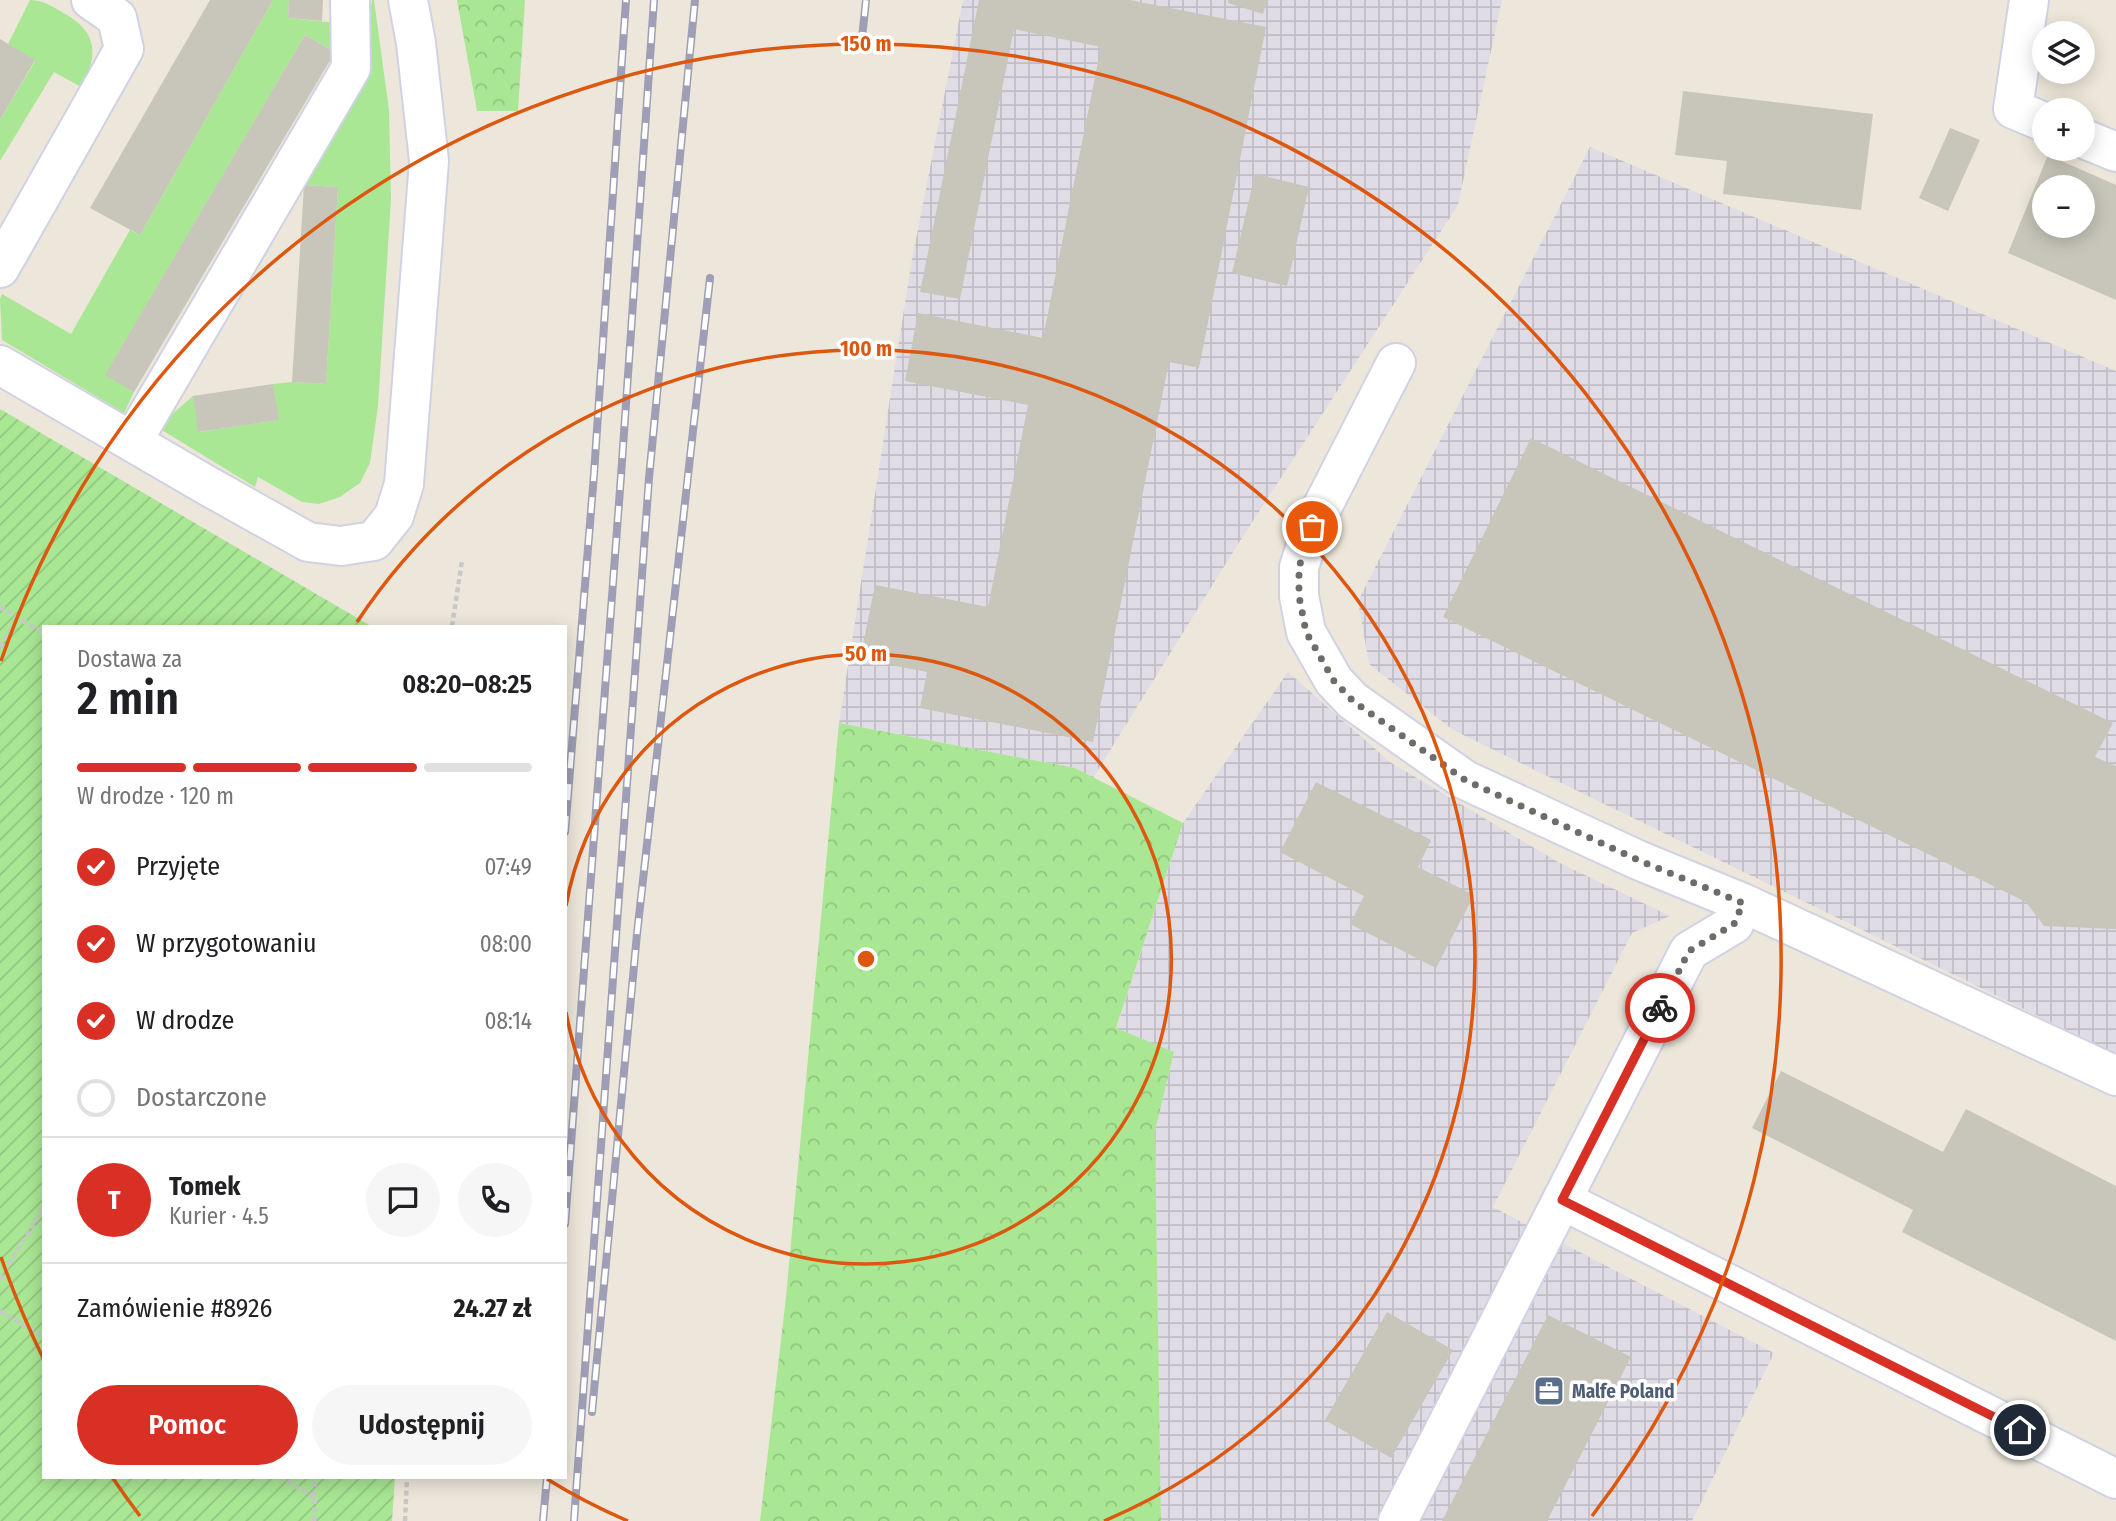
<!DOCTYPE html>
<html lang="pl">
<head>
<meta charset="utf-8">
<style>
  body { margin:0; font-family:"Fira Sans Condensed",sans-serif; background:#f6f6f6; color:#202124; height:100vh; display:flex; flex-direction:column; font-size:26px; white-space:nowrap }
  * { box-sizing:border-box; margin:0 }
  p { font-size:23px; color:#757577 }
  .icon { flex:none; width:38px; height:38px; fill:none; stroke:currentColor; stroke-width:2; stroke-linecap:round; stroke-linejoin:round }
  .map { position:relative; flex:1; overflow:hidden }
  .sheet { position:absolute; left:42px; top:625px; width:525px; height:854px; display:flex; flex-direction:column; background:#fff; border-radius:0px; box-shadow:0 4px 18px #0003 }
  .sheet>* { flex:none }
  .tools { position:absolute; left:2032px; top:21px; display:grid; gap:14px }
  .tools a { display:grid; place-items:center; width:63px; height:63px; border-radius:50%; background:#fff; box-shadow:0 4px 18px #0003; font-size:35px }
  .pin { position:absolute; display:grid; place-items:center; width:60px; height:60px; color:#fff; margin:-30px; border:4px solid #fff; border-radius:50%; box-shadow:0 2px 7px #0007 }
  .courier { position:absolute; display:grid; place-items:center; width:70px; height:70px; margin:-35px; border:5px solid #d93025; border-radius:50%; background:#fff; color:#222; box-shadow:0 2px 9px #0007 }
  .headline em { font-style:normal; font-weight:600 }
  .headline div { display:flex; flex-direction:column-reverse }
  .headline { display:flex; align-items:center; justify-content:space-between; height:119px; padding:0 35px }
  h1 { font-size:46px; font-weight:600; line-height:52px }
  .bar { display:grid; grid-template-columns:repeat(4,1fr); gap:10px 7px; align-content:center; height:84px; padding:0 35px }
  .bar i { height:9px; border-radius:5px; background:#e0e0e0 }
  .bar .on { background:#d93025 }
  .bar p { grid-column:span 4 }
  .line { display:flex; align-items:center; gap:18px; padding:0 35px; border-top:2px solid #e0e0e0 }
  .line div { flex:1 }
  .round { display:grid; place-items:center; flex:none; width:74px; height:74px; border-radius:37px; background:#f6f6f6 }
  ol { padding:0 35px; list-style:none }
  li { display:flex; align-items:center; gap:21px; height:77px }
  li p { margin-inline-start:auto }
  li .icon { padding:7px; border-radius:50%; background:#d93025; color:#fff; stroke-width:4 }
  li:last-child { color:#757577 }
  li i { width:38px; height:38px; border:4px solid #e0e0e0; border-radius:50% }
  .button { display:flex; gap:14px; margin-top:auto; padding:14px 35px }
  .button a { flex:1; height:80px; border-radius:42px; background:#d93025; color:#fff; font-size:28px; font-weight:600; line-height:80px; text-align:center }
  .button a+a { background:#f6f6f6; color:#202124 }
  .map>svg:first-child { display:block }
</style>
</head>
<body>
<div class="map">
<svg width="2116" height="1521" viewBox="0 0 2116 1521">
  <defs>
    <pattern id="industrial-grid" width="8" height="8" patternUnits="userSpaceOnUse" patternTransform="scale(1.75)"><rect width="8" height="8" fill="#e0dce5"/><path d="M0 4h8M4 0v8" fill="none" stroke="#c0bdc5"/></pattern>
    <pattern id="forest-crowns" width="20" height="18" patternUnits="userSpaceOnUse" patternTransform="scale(1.75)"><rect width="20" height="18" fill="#a9e794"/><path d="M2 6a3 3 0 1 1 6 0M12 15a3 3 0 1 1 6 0" fill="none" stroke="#92c680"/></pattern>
    <pattern id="garden-furrows" width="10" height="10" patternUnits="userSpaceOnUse" patternTransform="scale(1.75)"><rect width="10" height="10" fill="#a9e794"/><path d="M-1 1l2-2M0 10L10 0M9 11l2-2" fill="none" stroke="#92c680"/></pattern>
  </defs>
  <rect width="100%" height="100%" fill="#ede7db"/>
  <path fill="url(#industrial-grid)" d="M963 0H1502L1458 205 1238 544 1093 778 1075 768 839 723 911 265Z
    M1590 147 2116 371V1054L1453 730 1369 664 1358 601Z
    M1288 672 1390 762 1558 862 1670 916 1632 933 1493 1207 1774 1353 1692 1521H1161L1155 1131 1174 1052 1116 1029 1183 823Z"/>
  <path fill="#a9e794" d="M30 0C42 0 50 5 60 11 97 30 100 53 81 87L54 72 0 161V120L35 61 8 44Z
    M273 0H289L288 18 338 23 335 52 305 35 106 374 134 392 124 413 2 340 0 299 2 294 71 334 130 230 140 235Z
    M372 0H374L389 110 391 199 378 406 370 463 360 483 340 497 319 504 302 502 258 477 255 487 157 427 193 396 199 432 278 420 273 384 292 382 326 384 338 187 304 185 362 58Z"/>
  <path fill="url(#forest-crowns)" d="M457 0H525L518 111H477Z
    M839 723 1075 768 1183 823 1116 1028 1174 1052 1155 1131 1161 1521H760L786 1297Z"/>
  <path fill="url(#garden-furrows)" d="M0 409 371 626H44V1477H395L392 1521H0Z"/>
  <path fill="#c8c5ba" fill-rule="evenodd" d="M210 0H273L140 235 90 208Z
    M289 0H323L322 21 288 18Z
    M979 0H1130L1266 27 1199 368 1169 362 1093 742 920 708 927 672 860 659 875 585 988 607 1028 405 905 381 918 313 1043 338 1101 47 1014 29 960 299 920 292Z
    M1228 0H1267L1263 14 1228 3Z
    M305 35 335 52 134 392 105 375Z
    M0 39 35 60 0 120Z
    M1683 91 1873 114 1861 210 1723 194 1727 161 1675 155Z
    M1950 128 1980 140 1948 211 1919 198Z
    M2048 155 2116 185V300L2008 253ZM2044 187H2082V226H2044Z
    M1255 174 1309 187 1287 286 1232 273Z
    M304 185 338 187 326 384 292 382Z
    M273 384 279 420 198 432 193 396Z
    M1531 438 2113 723 2095 757 2116 766V929L2044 926 2026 902 1443 617Z
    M1316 782 1431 840 1418 867 1474 895 1436 968 1350 924 1364 896 1280 852Z
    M1781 1071 1943 1152 1966 1109 2116 1186V1341L1902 1232 1913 1210 1752 1128Z
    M1387 1312 1453 1350 1391 1458 1325 1420Z
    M1548 1315 1631 1357 1547 1521H1442Z"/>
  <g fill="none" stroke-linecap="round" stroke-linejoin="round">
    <g stroke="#d0d2e4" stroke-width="42">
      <path id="minor" d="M2029 0 2013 109 2044 122
        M2082 138 2116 152
        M0 268 124 49 117 18 91 0
        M1396 363 1312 527 1299 567V596L1306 632 1334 681 1353 701 1465 780 1638 860 1743 903 2116 1076
        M0 365 208 486 308 542 341 546 374 541 394 516 404 484 429 161 416 43 408 0
        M132 442 351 68 350 0
        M1562 1200 2116 1479
        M1398 1521 1689 951 1734 924 1743 903"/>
    </g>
    <path stroke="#c8c8c8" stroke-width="4.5" stroke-dasharray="5 3.5" stroke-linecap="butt" d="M0 607 44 633
      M452 626 462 561
      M0 647 18 618
      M0 1279 44 1207
      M0 1311 44 1337
      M280 1477 314 1497
      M314 1521 315 1477
      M405 1521 407 1477"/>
    <use href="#minor" stroke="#fff" stroke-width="38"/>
    <g stroke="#9e9fb6" stroke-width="8">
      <path id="rail" d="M861 48 866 0
        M565 832 594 474 626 0
        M565 1224 621 476 654 0
        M592 1412 637 934 710 278
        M543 1521 547 1477
        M574 1521 649 478 695 0"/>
    </g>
    <use href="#rail" stroke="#fff" stroke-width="5" stroke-dasharray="16" stroke-linecap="butt"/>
  </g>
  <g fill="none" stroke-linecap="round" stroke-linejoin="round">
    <path stroke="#6e6c68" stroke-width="7" stroke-dasharray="0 12.6" d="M1312 527 1299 567V596L1306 632 1334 681 1353 701 1465 780 1638 860 1743 903 1734 924 1689 951 1660 1008"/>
    <path stroke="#d93025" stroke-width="9" d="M1660 1008 1562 1200 2020 1430"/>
  </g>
  <g fill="none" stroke="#de570e" stroke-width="3.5">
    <path d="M566 906A305 305 0 1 1 566 1012"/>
    <path d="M628 1521A610 610 0 0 1 547 1479M357 622A610 610 0 1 1 1104 1521"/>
    <path d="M140 1516A915 915 0 0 1 112 1477M44 1360A915 915 0 0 1 1 1257M1 661A915 915 0 1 1 1592 1516"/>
  </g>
  <defs>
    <g id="office-square" transform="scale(1.575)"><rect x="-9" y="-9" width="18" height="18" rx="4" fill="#5c6f8a" stroke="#fff"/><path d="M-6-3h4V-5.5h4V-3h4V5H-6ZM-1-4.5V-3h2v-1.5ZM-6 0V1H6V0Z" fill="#fff"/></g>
  </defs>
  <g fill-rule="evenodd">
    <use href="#office-square" x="1549" y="1391"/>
  </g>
  <g text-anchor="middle" stroke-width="7" stroke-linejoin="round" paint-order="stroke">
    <g font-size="19" font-weight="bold" fill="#4e5e75" stroke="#fff" text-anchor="start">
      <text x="1572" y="1398">Malfe Poland</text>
    </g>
  </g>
  <circle cx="866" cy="959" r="10" fill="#de570e" stroke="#fff" stroke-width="3.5"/>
  <g font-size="21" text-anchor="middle" font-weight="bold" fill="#de570e" stroke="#fff" stroke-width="7" stroke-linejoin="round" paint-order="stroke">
    <text x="866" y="51">150 m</text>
    <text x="866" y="356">100 m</text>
    <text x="866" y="661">50 m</text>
  </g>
</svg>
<div class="tools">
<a><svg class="icon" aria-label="layers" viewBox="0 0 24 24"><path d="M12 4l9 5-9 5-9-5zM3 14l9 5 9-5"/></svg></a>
<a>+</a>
<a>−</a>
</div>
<div class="pin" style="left:1312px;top:527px;background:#ea580c"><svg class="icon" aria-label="bag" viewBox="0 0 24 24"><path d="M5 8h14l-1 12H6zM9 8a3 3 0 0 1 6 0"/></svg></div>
<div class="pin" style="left:2020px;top:1430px;background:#1f2937"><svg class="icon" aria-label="home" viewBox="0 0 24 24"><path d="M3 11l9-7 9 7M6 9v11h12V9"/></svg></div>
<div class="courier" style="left:1660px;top:1008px"><svg class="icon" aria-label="bike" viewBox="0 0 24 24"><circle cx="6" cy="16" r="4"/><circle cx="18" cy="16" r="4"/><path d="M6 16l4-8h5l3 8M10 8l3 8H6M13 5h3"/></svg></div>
<section class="sheet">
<div class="headline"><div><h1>2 min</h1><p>Dostawa za</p></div><em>08:20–08:25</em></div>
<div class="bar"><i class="on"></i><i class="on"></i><i class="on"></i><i></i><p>W drodze · 120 m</p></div>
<ol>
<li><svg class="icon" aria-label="check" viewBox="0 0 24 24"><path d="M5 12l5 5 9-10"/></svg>Przyjęte<p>07:49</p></li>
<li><svg class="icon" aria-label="check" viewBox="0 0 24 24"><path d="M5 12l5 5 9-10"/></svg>W przygotowaniu<p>08:00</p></li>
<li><svg class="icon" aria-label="check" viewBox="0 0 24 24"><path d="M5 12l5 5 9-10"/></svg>W drodze<p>08:14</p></li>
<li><i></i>Dostarczone</li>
</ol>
<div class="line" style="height:126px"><b class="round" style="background:#d93025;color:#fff">T</b><div><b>Tomek</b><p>Kurier · 4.5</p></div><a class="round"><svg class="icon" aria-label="chat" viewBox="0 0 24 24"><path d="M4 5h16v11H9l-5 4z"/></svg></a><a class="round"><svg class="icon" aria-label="phone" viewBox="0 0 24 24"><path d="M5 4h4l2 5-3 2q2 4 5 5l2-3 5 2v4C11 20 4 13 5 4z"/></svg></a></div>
<div class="line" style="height:91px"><div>Zamówienie #8926</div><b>24.27 zł</b></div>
<div class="button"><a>Pomoc</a><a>Udostępnij</a></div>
</section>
</div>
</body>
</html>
